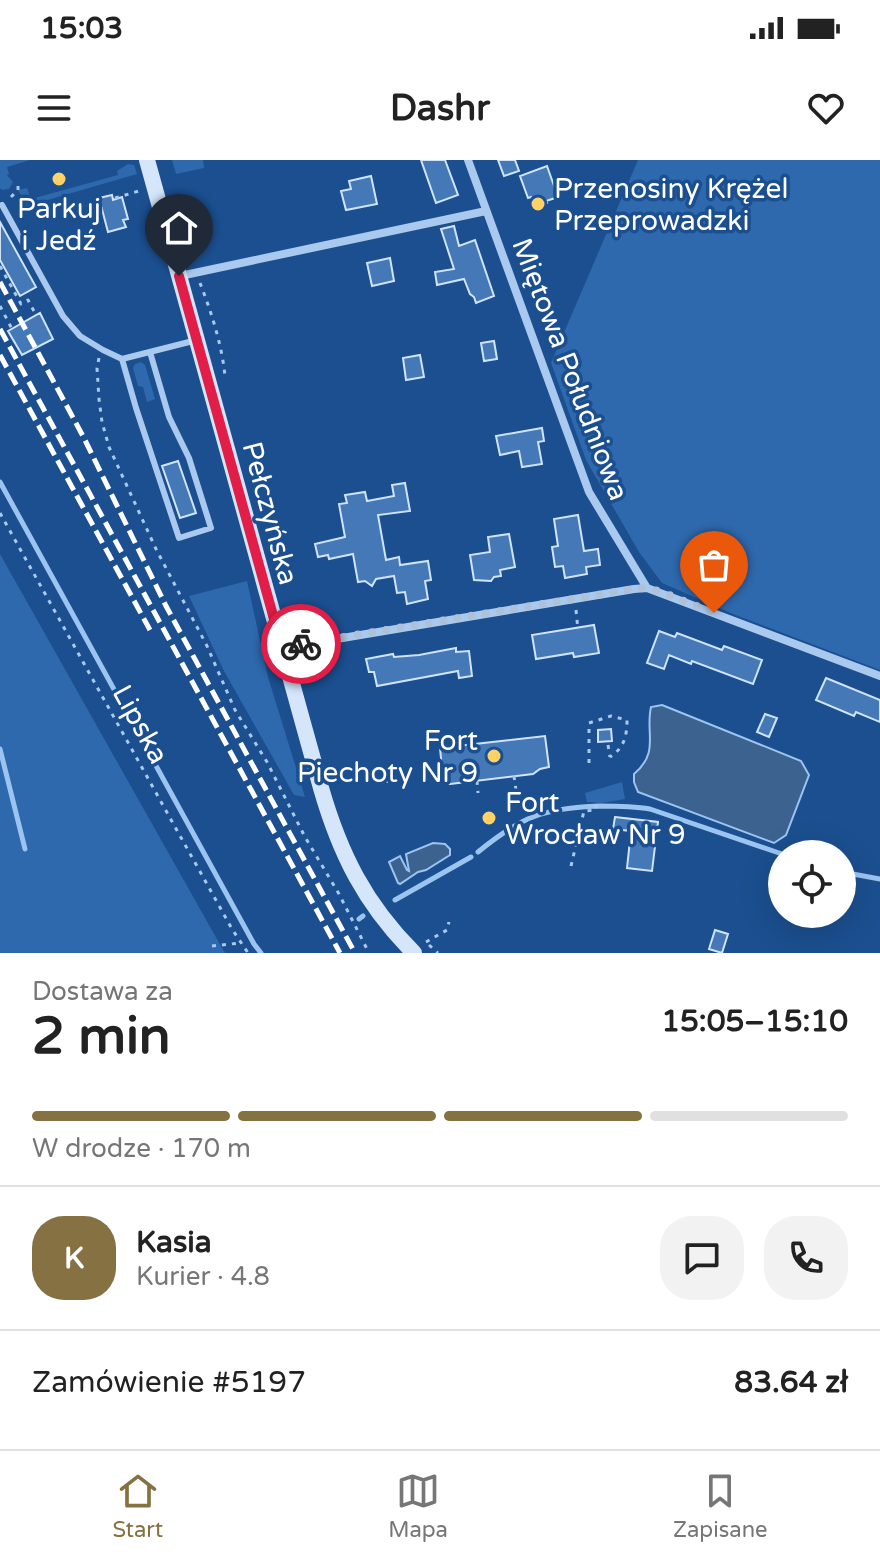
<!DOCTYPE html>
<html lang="pl">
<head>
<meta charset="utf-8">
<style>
  body { margin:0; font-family:"Varela Round",sans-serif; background:#f2f2f2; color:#222; height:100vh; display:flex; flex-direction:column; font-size:30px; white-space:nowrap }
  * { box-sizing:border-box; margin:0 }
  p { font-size:26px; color:#767676 }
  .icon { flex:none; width:44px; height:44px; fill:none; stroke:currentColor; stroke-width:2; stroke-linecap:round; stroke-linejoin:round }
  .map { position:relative; height:793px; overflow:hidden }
  .drawer { display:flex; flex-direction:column; background:#fff; flex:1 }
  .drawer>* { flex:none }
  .buttons { position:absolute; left:768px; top:680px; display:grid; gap:16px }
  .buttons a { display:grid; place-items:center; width:88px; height:88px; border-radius:50%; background:#fff; box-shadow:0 8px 32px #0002; font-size:40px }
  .pin { position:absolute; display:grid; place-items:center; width:68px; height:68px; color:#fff; margin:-82px -34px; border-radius:50% 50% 50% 0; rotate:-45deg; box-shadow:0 0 8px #0007 }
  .pin .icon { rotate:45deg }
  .courier { position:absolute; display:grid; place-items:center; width:80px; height:80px; margin:-40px; border:6px solid #e11d48; border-radius:50%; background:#fff; color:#222; box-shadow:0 2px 10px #0007 }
  .summary em { font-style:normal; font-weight:700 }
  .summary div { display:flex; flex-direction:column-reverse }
  .summary { display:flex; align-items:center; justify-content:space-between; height:136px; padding:0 32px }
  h1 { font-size:52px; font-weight:700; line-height:60px }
  .bar { display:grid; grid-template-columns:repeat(4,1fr); gap:12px 8px; align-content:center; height:96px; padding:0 32px }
  .bar i { height:10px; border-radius:6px; background:#e0e0e0 }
  .bar .on { background:#857141 }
  .bar p { grid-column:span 4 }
  .line { display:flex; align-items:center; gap:20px; padding:0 32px; border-top:2px solid #e0e0e0 }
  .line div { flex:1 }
  .round { display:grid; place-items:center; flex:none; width:84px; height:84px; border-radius:32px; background:#f2f2f2 }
  .status { display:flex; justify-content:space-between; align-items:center; height:56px; padding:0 40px; background:#fff; direction:ltr }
  .status svg { height:22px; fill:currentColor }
  header { display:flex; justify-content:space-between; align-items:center; height:104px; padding:0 32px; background:#fff; font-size:36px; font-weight:700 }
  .tab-bar { display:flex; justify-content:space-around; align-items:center; height:112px; border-top:2px solid #e0e0e0; background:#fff; font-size:22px; color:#767676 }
  .tab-bar a { display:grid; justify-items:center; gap:4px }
  .tab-bar .on { color:#857141 }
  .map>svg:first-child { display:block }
</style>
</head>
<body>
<div class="status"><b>15:03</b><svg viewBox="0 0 49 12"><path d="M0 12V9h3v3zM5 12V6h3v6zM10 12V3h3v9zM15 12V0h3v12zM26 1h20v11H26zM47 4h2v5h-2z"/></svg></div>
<header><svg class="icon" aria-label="menu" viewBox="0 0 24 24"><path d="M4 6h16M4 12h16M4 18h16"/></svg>Dashr<svg class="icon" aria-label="heart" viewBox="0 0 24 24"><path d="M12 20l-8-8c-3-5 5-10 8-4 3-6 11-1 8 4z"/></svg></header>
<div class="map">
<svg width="880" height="793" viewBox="0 0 880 793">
  <rect width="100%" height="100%" fill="#1b4f8f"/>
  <path fill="#2e69ad" d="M0 0H30L7 7 9 14 7 15 13 22 9 29 2 30 0 28Z
    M172 0H203L204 8 176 14Z
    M638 0H880V510L733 454 662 423 639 392 586 300 551 203Z
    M128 4 134 5 137 14 27 46 18 30 27 28 31 39 118 15 117 11Z
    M141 202 145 205 155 239 147 242 143 227 138 226 133 208 135 204Z
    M0 394 222 788 225 793H0Z
    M247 421 268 517 305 637 294 635 224 511 189 436Z
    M622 622 625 639 602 643 587 642 585 633Z"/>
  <path fill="#3c6290" stroke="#9cc4f0" stroke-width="2" d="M662 545 801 601 809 615 786 675 774 683 638 632 634 622V614C660 592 645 573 651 547Z
    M433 683 445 684 450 689V695L426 710 418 712 400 724 398 723 389 702 400 696 407 710 409 711 406 694Z"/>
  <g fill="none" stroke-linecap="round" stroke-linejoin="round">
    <path stroke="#9cc4f0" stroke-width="5" d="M0 322 254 784 261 793
      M0 589 25 689
      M478 692C521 657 543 648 599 646 617 646 633 646 650 649L782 694
      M842 712 880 719
      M395 740 471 697
      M359 759 363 756"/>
  </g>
  <path fill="#4478b7" stroke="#cfe3fa" stroke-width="2" d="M421 0H445L458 35 436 43Z
    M498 0H515L519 11 504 16Z
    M547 6 558 37 546 41 547 43 535 48 531 37 528 38 520 16Z
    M371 16 377 44 346 50 341 31 351 29 349 21Z
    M112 35 113 40 122 37 128 59 123 60 126 67 108 72 99 38Z
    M0 62 36 127 20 136 0 100Z
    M454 66 459 86 475 80 494 136 476 143 474 137 470 134 464 119 437 125 435 112 454 109 441 69Z
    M390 98 394 121 372 126 367 103Z
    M40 153 53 179 22 195 8 171Z
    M494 181 497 199 484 201 481 183Z
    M420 195 424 217 406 220 403 198Z
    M542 268 544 281 538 282 542 304 522 307 519 291 500 295 496 276Z
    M178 301 196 353 180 358 162 306Z
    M405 323 410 351 378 355 386 400 399 397 400 405 428 401 431 420 425 421 428 439 407 444 405 432 397 433 394 416 376 419 372 426 365 421 358 422 353 394 329 399 328 395 318 397 315 384 345 377 339 344 347 343 345 335 365 332 367 341 394 336 392 325Z
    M578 355 584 391 598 389 600 405 586 407 587 414 565 418 563 406 555 407 552 387 558 386 554 359Z
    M509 374 515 407 500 410 501 416 494 417 491 421 474 420 470 395 490 392 488 377Z
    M594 465 599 493 574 497 573 493 536 499 532 475Z
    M659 471 675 477 677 473 722 490 724 486 762 500 753 524 692 501 691 504 669 495 664 509 647 503Z
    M456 488V492L469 491 472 516 459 518 458 511 377 526 374 512H369L366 499 393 494 394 497 419 495Z
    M826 518 880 540V562L856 552 854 556 816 540Z
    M765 554 777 558 769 577 757 572Z
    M611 569 612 581 598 582V570Z
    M545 576 549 607 540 609 533 614 450 624H445L443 619 440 588Z
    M615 657 658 662 652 711 627 708 631 671 613 669Z
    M715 770 728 774 722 793 709 789Z"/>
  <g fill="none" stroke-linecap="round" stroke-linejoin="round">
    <path stroke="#a9c9ee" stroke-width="3" stroke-dasharray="4 6" stroke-linecap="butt" d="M11 37 18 30V24
      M115 38 139 31
      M0 106 21 144 28 140 36 155
      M200 123C211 151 222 185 225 216
      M0 146 12 169
      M99 198 97 208 99 239 102 262 109 287 156 389 207 486 235 550 267 602 305 677 339 734 369 793
      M0 353 232 769 248 793
      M576 450 578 470
      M608 585 610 597
      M589 603V563L611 556 627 560C627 576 624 588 610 597
      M514 616 516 630
      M386 619 389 624 393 625
      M477 621 478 633
      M571 706 584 651 596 650V643
      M426 782 447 770 449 762
      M429 785 438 793
      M212 786 240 783"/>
    <path stroke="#a9c9ee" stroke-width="6" d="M2 45 63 156 80 176 103 190 122 199 197 180
      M122 199 136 248 179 378 211 368 189 298 169 257 150 192"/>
    <path stroke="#a9c9ee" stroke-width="8" d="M468 0 589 332 647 428
      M180 116 486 51
      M283 488 634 429 647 428 880 516"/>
    <path stroke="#d6e6fa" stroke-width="16" d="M147 0 321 628C340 694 365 744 414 793"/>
    <path stroke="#fff" stroke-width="5" stroke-dasharray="14 6" stroke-linecap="butt" d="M0 122 84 278 166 446 355 793
      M0 169 340 793
      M0 195 150 470"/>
  </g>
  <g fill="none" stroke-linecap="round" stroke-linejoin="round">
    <path stroke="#afc1d8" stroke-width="8" stroke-dasharray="0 14.4" d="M301 484 640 428 659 431 714 453"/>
    <path stroke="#e11d48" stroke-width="10" d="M179 116 282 488 301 484"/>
  </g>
  <g fill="#ffd166" stroke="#1b4f8f" stroke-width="3">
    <circle cx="59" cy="19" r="8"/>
    <circle cx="538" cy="44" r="8"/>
    <circle cx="494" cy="596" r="8"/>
    <circle cx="489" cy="658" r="8"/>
  </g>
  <g text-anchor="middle" stroke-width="7" stroke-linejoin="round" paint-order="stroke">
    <g font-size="28" fill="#fff" stroke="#1b4f8f" text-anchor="start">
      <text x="554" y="38">Przenosiny Krężel<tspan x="554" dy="32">Przeprowadzki</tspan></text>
      <text x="59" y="58" text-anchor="middle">Parkuj<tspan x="59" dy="32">i Jedź</tspan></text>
      <text x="478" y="590" text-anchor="end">Fort<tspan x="478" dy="32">Piechoty Nr 9</tspan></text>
      <text x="505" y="652">Fort<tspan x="505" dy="32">Wrocław Nr 9</tspan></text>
    </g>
    <g font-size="28" fill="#fff" stroke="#1b4f8f">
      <text transform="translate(571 209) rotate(69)" y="10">Miętowa Południowa</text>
      <text transform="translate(271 353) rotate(75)" y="10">Pełczyńska</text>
      <text transform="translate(141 564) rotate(61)" y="10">Lipska</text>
    </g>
  </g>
</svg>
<div class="buttons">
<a><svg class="icon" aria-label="locate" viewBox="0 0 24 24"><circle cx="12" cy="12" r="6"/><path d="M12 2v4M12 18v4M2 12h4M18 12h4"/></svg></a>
</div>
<div class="pin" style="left:714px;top:453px;background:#ea580c"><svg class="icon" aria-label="bag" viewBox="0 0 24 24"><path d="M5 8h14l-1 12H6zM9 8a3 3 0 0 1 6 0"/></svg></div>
<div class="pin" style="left:179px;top:116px;background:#1f2937"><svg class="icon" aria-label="home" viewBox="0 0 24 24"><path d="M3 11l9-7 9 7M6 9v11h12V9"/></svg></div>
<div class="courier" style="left:301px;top:484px"><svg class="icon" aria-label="bike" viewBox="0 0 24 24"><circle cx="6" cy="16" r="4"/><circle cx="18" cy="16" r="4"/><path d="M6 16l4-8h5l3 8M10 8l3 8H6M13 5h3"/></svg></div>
</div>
<section class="drawer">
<div class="summary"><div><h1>2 min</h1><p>Dostawa za</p></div><em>15:05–15:10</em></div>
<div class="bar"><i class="on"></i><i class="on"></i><i class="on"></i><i></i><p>W drodze · 170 m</p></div>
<div class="line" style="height:144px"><b class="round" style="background:#857141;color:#fff">K</b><div><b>Kasia</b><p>Kurier · 4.8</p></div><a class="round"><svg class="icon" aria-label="chat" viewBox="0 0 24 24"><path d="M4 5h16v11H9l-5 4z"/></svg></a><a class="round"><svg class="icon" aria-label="phone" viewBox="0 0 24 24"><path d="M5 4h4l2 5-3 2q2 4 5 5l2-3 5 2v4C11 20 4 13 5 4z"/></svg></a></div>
<div class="line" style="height:104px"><div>Zamówienie #5197</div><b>83.64 zł</b></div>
</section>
<nav class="tab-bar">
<a class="on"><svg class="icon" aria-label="home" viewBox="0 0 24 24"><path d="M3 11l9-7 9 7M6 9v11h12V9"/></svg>Start</a>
<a><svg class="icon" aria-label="map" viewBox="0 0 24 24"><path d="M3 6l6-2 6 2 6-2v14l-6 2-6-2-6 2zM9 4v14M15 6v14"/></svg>Mapa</a>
<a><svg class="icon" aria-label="saved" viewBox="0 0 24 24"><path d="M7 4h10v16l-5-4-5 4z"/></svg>Zapisane</a>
</nav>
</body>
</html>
